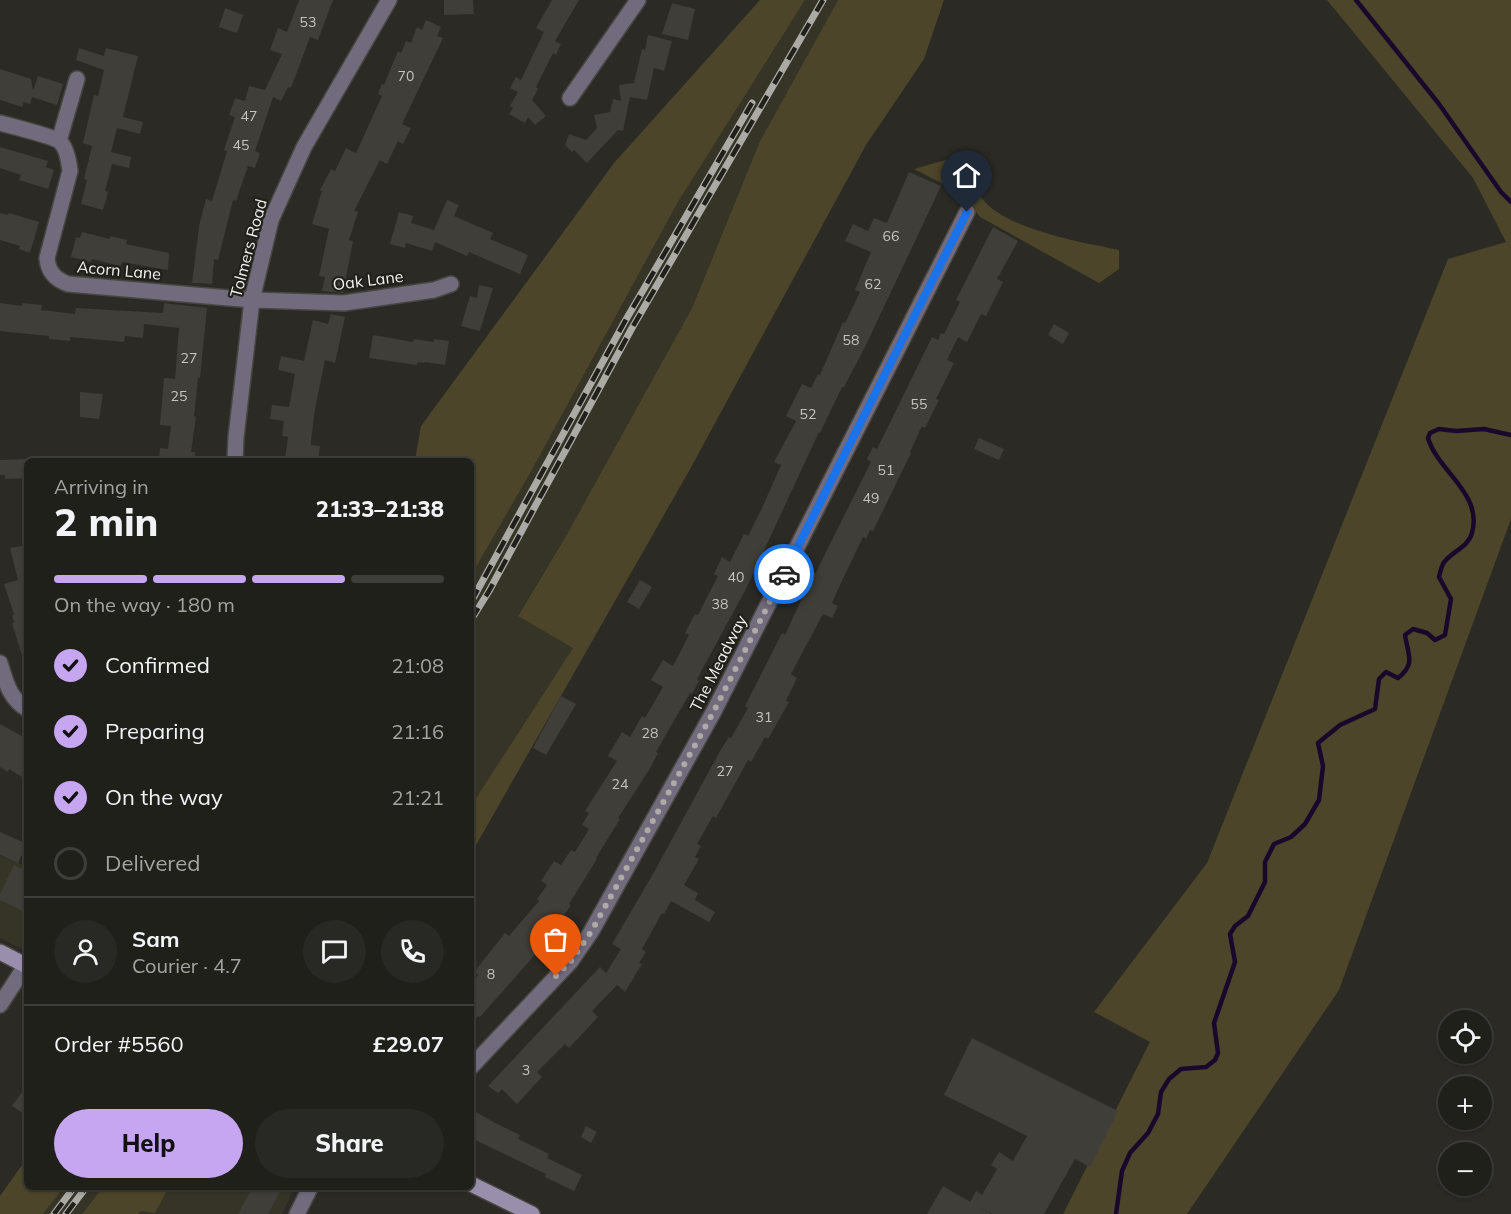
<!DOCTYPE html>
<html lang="en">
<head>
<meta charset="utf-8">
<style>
  body { margin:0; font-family:Mulish,sans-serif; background:#282824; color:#f1f3f6; height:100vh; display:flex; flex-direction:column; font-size:22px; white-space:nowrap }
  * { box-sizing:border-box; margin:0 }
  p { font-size:20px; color:#a2a3a3 }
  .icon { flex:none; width:33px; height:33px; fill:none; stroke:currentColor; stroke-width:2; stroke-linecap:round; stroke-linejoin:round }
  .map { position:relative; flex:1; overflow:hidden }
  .details { position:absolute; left:24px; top:458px; width:450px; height:732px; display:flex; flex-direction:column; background:#20201b; border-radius:9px; box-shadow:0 2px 4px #0004,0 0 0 2px #3d3e3a }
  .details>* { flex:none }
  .controls { position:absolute; left:1438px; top:1010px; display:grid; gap:12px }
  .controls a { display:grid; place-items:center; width:54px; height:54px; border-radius:50%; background:#20201b; box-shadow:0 2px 4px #0004,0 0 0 2px #3d3e3a; font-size:30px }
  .pin { position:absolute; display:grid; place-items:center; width:51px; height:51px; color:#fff; margin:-62px -26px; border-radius:50% 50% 50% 0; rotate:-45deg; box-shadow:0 0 6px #0007 }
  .pin .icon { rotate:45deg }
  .courier { position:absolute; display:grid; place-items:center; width:60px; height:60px; margin:-30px; border:4px solid #1a73e8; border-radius:50%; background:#fff; color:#222; box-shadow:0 2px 8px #0007 }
  .summary em { font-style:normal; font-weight:800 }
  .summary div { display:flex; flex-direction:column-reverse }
  .summary { display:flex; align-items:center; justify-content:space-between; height:102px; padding:0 30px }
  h1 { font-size:39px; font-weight:800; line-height:45px }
  .bar { display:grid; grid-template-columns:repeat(4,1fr); gap:9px 6px; align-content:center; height:72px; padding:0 30px }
  .bar i { height:8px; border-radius:4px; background:#3d3e3a }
  .bar .current { background:#c6a6f0 }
  .bar p { grid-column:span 4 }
  .line { display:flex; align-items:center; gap:15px; padding:0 30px; border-top:2px solid #3d3e3a }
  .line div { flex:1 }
  .round { display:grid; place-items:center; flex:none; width:63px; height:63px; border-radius:32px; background:#282824 }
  ol { padding:0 30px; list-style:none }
  li { display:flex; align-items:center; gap:18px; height:66px }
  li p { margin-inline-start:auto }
  li .icon { padding:6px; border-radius:50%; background:#c6a6f0; color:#111; stroke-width:4 }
  li:last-child { color:#a2a3a3 }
  li i { width:33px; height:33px; border:3px solid #3d3e3a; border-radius:50% }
  .action { display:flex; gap:12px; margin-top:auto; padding:12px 30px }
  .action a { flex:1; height:69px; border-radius:36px; background:#c6a6f0; color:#111; font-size:24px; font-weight:800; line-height:69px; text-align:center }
  .action a+a { background:#282824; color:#f1f3f6 }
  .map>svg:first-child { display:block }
</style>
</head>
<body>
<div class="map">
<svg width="1511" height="1214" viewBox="0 0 1511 1214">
  <rect width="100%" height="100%" fill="#2b2a24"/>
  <path fill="#363327" d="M805 0H838L760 141 692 308 566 536 518 615 574 647 471 806V576L533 468 678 202Z
    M0 856 27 866V951L0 938Z
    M64 1187H103L82 1214H43Z
    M169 1187H295L282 1214H138L141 1211 155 1212Z"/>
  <path fill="#4c4529" d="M760 0H805L678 202 533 468 471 576V460H415L421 426 614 163Z
    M838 0H944L924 59 866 145 689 471 471 854V806L573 648 518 616 566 536 692 308 760 141Z
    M1327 0H1511V519L1339 990 1187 1214H1063L1150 1042 1094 1012 1207 863 1448 259 1506 242 1473 178Z
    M956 157 973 167C976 176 977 190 982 198 1003 229 1084 243 1119 250V269L1099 283 980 217 961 193 914 169Z
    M27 1158V1186L64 1187 43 1214H0V1196Z
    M103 1187V1186L169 1187 155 1213 141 1211 138 1214H82Z"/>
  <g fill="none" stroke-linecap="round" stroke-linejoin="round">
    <path stroke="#1a082c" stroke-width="4.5" d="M1356 0 1439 104 1501 192 1511 202
      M1116 1214 1122 1171 1130 1153 1148 1133 1158 1114 1161 1092 1169 1079 1181 1069 1206 1067 1215 1060 1218 1053 1214 1023 1235 962 1230 934 1235 926 1248 916 1265 882V862L1274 844 1291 837 1305 824 1319 800 1323 766 1318 743 1340 725 1375 709 1379 679 1386 672 1398 678C1416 664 1408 655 1405 635L1413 629 1427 633 1435 640 1445 635 1451 599 1439 577C1440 573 1441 568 1443 564 1450 552 1468 548 1472 533 1483 493 1438 472 1428 438L1430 433 1439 429 1456 431 1484 429 1511 435"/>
  </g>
  <path fill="#403e38" d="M299 0H333L318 40 310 37 291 88 288 87 281 101 273 97 255 151 260 153 255 168 248 166 236 201 233 200 218 260 214 259 212 284 192 283 199 226 206 199 212 201 227 151 224 150 235 117 229 115 235 98 245 101 249 86 265 90 282 54 270 50 278 28 287 32Z
    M444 0H473L474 14 444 15Z
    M552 0H579L555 41 561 44 556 55 553 53 536 87 538 89 532 100 546 116 535 125 528 117 525 123 509 114 513 108 510 106 518 92 510 88 516 77 521 80 544 32 536 28Z
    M672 3 695 9 688 40 662 34Z
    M225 8 243 15 237 33 219 27Z
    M426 20 441 27 437 36 443 38 402 124 411 128 403 144 398 141 387 164 380 160 354 211 358 212 349 240 353 241 343 293 322 291 325 277 319 276 329 229 312 224 322 191 320 190 331 169 335 171 346 148 356 153 382 96 378 94 382 84 384 85 398 51 401 53 406 41 411 43 417 27 422 30Z
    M648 35 672 41 664 71 654 68 647 100 630 97 623 131 618 130 587 163 574 150 572 152 565 145 569 134 586 140 597 128 594 115 610 112 613 99 621 101 619 85 634 83 642 49 645 50Z
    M79 48 104 56 106 48 138 56 123 117 143 122 140 134 117 128 111 152 131 157 129 168 112 164 105 191 108 192 103 210 81 204 87 180 84 179 92 146 83 143 94 95 98 96 104 70 76 60Z
    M0 69 31 79 33 91 38 76 63 84 57 105 32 97 30 104 24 102 22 107 0 100Z
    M0 147 48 161 46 167 54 170 48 189 19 180 21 175 0 168Z
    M909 172 941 186 865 347 844 387H842L820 433 819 432 747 587 697 679 699 681 692 694 690 693 656 752 658 753 649 770 618 818 620 819 596 858 597 859 569 904 571 905 553 931 555 932 480 1017 478 1016 471 1024V984L478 975 474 972 505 933 509 936 539 901 537 899 547 885 541 881 554 861 561 865 571 850 575 852 589 829 582 825 589 813 585 811 617 761 608 756 622 732 630 737 642 716 645 718 663 687 651 680 663 660 673 666 689 635 685 633 695 614 698 615 718 576 714 574 722 557 730 562 744 534 748 536 762 508 781 465 774 462 796 421 786 416 802 384 811 388 818 374 820 375 843 322 845 323 860 292 855 290 871 252 845 241 853 224 868 231 874 218 887 223Z
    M447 200 459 205 454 216 493 233 490 239 528 255 520 274 469 252 467 256 435 242 432 251 406 243 405 248 390 244 399 212 413 216 411 223 434 230Z
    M0 213 8 215 9 213 39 222 30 253 19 249 20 246 0 240Z
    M993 227 1018 241 997 279 1003 282 986 316 981 314 967 342 958 337 947 360 954 363 936 399 939 400 925 428 922 426 910 452 911 453 873 531 870 530 866 539 863 537 840 585 832 603 838 606 832 618 823 614 791 674 797 678 786 701 789 702 768 739 765 737 751 762 748 760 716 818 713 816 697 844 701 846 695 857 699 859 684 885 698 893 695 900 715 912 709 922 671 901 664 914 662 913 642 949 646 952 639 963 642 964 625 992 617 985 592 1011 598 1017 569 1048 565 1044 537 1072 542 1077 517 1104 502 1089 498 1093 488 1086 600 967 606 973 621 949 612 944 653 874 720 751 729 737 731 738 748 708 745 706 782 633 785 635 814 572 816 573 819 566 871 462 867 459 873 447 877 449 932 337 938 340 941 333 944 334 960 302 956 300Z
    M82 232 110 239V236L127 240 126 244 169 253 168 270 122 262 121 266 92 259 91 262 71 257 76 237 80 238Z
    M479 285 493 288 480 331 461 326 470 296 477 298Z
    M0 303 22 306V303L42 305 41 310 75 314 76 308 163 313 164 303 207 308 200 378H198L194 416 196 417 191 452H195V460H159L160 448 168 449 171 426 160 425 164 378 175 379 179 328 144 324 143 338 125 336 124 342 70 337V341L49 339V336L0 331Z
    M331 314 345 317 335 363 325 360 315 409 311 441V445L320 446 318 460H285L288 437 282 436 284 421 270 419 272 405 289 407 295 374 278 370 281 356 304 361 313 320 328 324Z
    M1054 324 1069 333 1063 344 1048 335Z
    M373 335 413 342 414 339 434 342V339L449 341 445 365 425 362 424 363 418 362 417 365 369 358Z
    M80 392 103 394 99 419 80 417Z
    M979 438 1004 449 999 460 974 449Z
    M27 459V478L5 479V475H0V460Z
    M27 545V661L24 662 12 623 14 622 12 615 14 614 4 584 18 580 10 548Z
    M640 580 652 587 639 609 627 602Z
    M561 696 576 704 546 755 533 748Z
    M0 724 27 739V780L9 769 8 772 0 767Z
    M0 832 27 844 18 863 0 855Z
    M14 865 27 871V913L0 900V894Z
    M972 1038 1118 1111 1090 1167 1075 1159 1044 1214H992L970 1202 976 1191 982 1195 997 1169 991 1165 999 1152 1013 1161 1027 1136 944 1095Z
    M27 1085V1116L12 1106Z
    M471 1109 495 1123 520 1135 518 1139 549 1154 547 1158 582 1175 574 1191 545 1177 546 1174 471 1138Z
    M586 1126 597 1132 591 1143 581 1137Z
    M257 1186H283L268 1214H238L252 1189 255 1191Z
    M943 1186 991 1214H927Z"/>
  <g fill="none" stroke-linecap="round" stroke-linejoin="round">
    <g stroke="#474640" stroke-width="18">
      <path id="minor" d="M570 98 638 0
        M0 123C11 126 52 136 59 141 67 147 69 162 70 171L47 258C48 272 55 279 68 284L252 300 344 303 434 290 451 284
        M59 141 77 79
        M235 460 236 437 252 300 271 220 304 147 389 0
        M0 663C6 682 9 698 27 709
        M0 1005 26 965
        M471 1067 571 961 591 932 714 711 967 212
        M297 1214 311 1186"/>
    </g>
    <g stroke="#474640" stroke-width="18">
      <path id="secondary" d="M0 952 27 966
        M471 1184 532 1214"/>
    </g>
    <use href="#minor" stroke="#726a7d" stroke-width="15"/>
    <use href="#secondary" stroke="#9a8ead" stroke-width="15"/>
    <g stroke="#abaaa5" stroke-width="7">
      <path id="rail" d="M471 602 624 323 752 103
        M471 620 489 591 632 328 823 0
        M54 1214 75 1186
        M66 1214 87 1186"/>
    </g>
    <use href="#rail" stroke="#22201b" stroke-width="4.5" stroke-dasharray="14" stroke-linecap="butt"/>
  </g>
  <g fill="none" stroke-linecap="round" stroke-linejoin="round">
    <path stroke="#acaba6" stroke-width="6" stroke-dasharray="0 10.8" d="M556 976 571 961 591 932 714 711 784 574"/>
    <path stroke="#1a73e8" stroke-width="8" d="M784 574 967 212"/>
  </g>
  <g text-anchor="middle" stroke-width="4.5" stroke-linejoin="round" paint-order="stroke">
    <g font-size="14" fill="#c5c4bf">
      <text x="308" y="27">53</text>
      <text x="406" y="81">70</text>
      <text x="249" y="121">47</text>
      <text x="241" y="150">45</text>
      <text x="891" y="241">66</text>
      <text x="873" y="289">62</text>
      <text x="851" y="345">58</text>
      <text x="189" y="363">27</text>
      <text x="179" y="401">25</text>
      <text x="919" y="409">55</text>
      <text x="808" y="419">52</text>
      <text x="886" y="475">51</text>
      <text x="871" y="503">49</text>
      <text x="736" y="582">40</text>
      <text x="720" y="609">38</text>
      <text x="764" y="722">31</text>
      <text x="650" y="738">28</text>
      <text x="725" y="776">27</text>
      <text x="620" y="789">24</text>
      <text x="491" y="979">8</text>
      <text x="526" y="1075">3</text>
    </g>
    <g font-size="16" fill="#f1f0ec" stroke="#22201b">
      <text transform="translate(248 248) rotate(-75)" y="6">Tolmers Road</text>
      <text transform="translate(119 270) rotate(5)" y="6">Acorn Lane</text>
      <text transform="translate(368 280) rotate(-7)" y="6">Oak Lane</text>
      <text transform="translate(718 663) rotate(-63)" y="6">The Meadway</text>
    </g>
  </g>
</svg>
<div class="controls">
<a><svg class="icon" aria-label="locate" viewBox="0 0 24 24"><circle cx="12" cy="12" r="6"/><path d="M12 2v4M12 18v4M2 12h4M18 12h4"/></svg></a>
<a>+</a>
<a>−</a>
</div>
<div class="pin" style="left:556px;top:976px;background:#ea580c"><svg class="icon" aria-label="bag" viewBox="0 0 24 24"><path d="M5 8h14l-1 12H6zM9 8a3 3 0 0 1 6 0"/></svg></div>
<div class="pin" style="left:967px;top:212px;background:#1f2937"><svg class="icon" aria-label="home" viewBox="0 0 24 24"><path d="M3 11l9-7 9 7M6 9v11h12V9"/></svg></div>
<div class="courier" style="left:784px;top:574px"><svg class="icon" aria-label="car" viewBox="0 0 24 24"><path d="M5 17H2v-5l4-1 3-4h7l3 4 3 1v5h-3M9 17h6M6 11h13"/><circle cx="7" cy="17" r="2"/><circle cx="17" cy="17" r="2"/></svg></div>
<section class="details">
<div class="summary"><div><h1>2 min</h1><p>Arriving in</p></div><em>21:33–21:38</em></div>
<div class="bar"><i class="current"></i><i class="current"></i><i class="current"></i><i></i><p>On the way · 180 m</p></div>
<ol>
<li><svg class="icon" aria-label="check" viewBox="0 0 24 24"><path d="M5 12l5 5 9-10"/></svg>Confirmed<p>21:08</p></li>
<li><svg class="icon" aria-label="check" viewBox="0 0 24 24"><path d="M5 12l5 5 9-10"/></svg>Preparing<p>21:16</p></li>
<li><svg class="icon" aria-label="check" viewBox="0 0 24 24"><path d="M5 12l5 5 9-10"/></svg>On the way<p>21:21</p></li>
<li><i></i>Delivered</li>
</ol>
<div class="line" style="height:108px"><a class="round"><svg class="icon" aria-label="person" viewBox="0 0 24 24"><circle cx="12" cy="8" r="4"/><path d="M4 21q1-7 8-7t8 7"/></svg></a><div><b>Sam</b><p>Courier · 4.7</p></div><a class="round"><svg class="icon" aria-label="chat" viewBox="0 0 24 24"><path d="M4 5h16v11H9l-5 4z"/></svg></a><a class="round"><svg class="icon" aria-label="phone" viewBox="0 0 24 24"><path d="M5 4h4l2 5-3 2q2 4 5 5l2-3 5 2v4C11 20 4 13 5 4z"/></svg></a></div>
<div class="line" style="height:78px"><div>Order #5560</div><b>£29.07</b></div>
<div class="action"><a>Help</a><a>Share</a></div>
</section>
</div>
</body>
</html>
